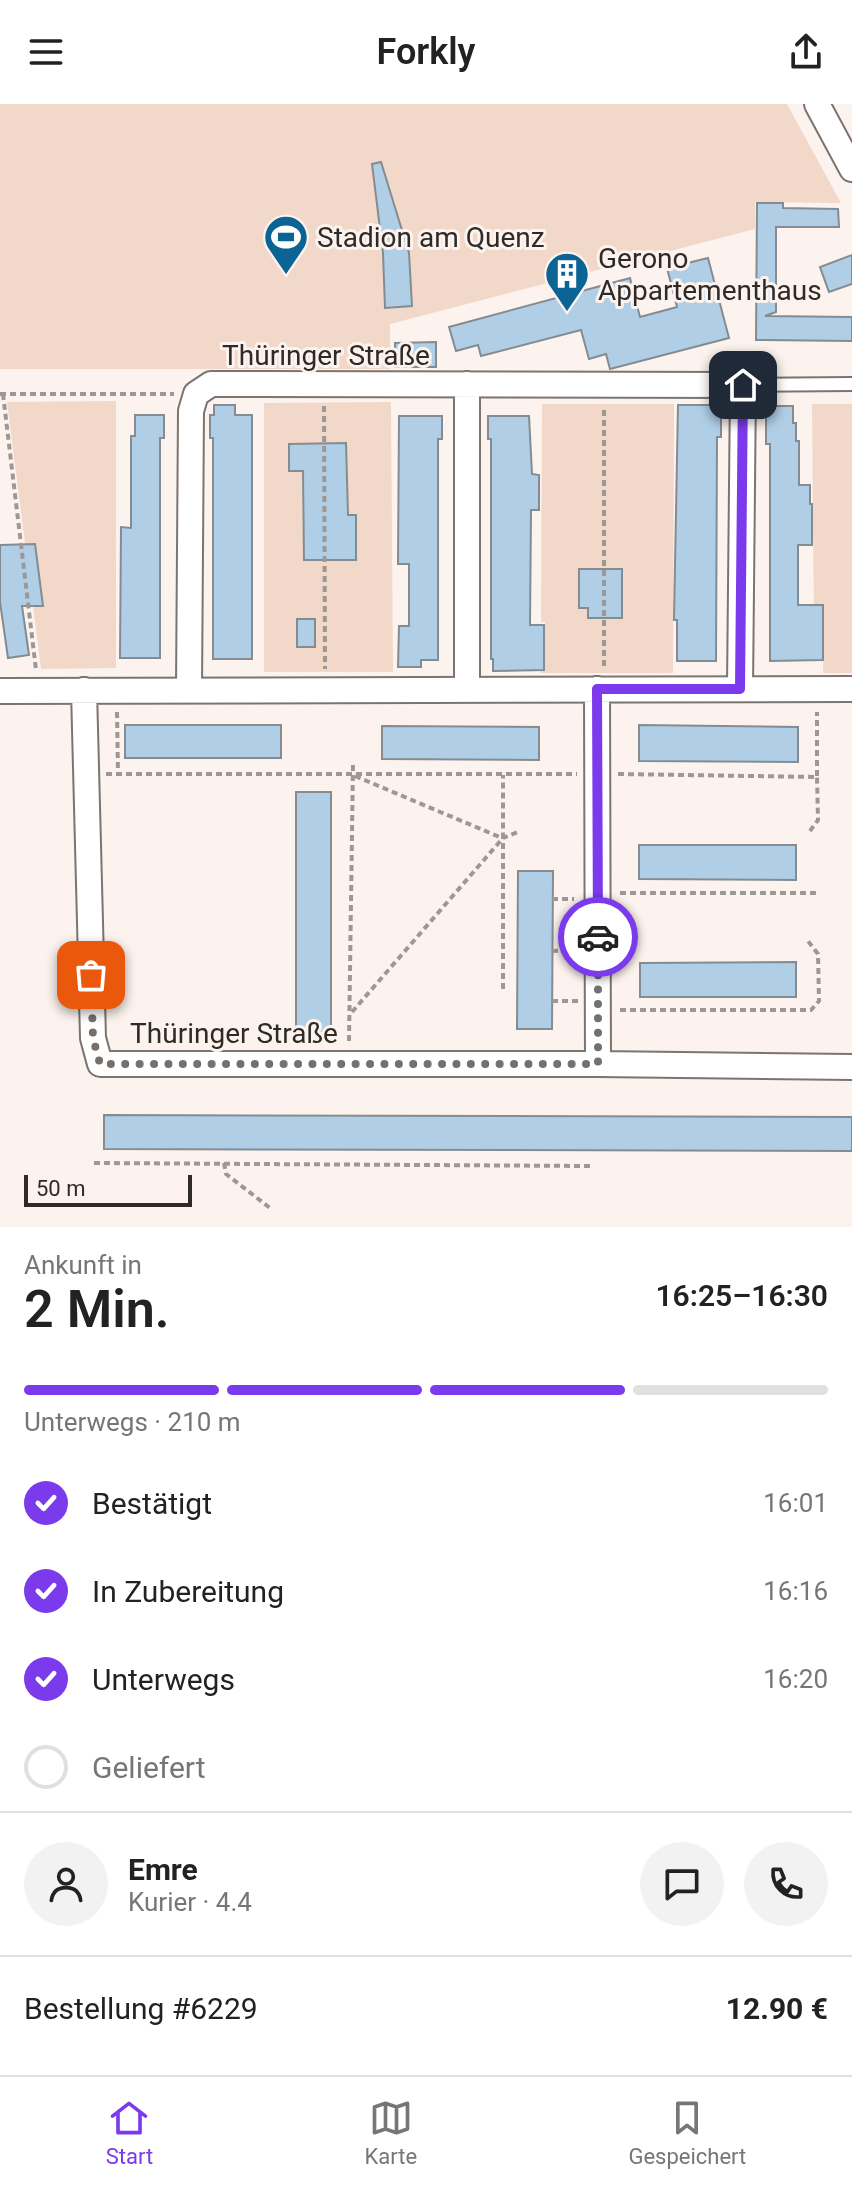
<!DOCTYPE html>
<html lang="de">
<head>
<meta charset="utf-8">
<style>
  body { margin:0; font-family:Roboto,sans-serif; background:#f2f2f2; color:#222; height:100vh; display:flex; flex-direction:column; font-size:30px; white-space:nowrap }
  * { box-sizing:border-box; margin:0 }
  p { font-size:26px; color:#767676 }
  .icon { flex:none; width:44px; height:44px; fill:none; stroke:currentColor; stroke-width:2; stroke-linecap:round; stroke-linejoin:round }
  .map { position:relative; height:1123px; overflow:hidden }
  .sheet { display:flex; flex-direction:column; background:#fff; flex:1 }
  .sheet>* { flex:none }
  .scale { position:absolute; left:24px; bottom:20px; width:168px; box-sizing:border-box; padding-left:8px; border:4px solid #2e2a28; border-top:0; font-size:22px; line-height:28px; white-space:nowrap; color:#2e2a28; -webkit-text-stroke:6px #fcf3ee; paint-order:stroke }
  .pin { position:absolute; display:grid; place-items:center; width:68px; height:68px; color:#fff; margin:-34px; border-radius:16px; box-shadow:0 4px 12px #0006 }
  .courier { position:absolute; display:grid; place-items:center; width:80px; height:80px; margin:-40px; border:6px solid #7c3aed; border-radius:50%; background:#fff; color:#222; box-shadow:0 2px 10px #0007 }
  .head em { font-style:normal; font-weight:600 }
  .head div { display:flex; flex-direction:column-reverse }
  .head { display:flex; align-items:center; justify-content:space-between; height:136px; padding:0 24px }
  h1 { font-size:52px; font-weight:600; line-height:60px }
  .bar { display:grid; grid-template-columns:repeat(4,1fr); gap:12px 8px; align-content:center; height:96px; padding:0 24px }
  .bar i { height:10px; border-radius:6px; background:#e0e0e0 }
  .bar .on { background:#7c3aed }
  .bar p { grid-column:span 4 }
  .line { display:flex; align-items:center; gap:20px; padding:0 24px; border-top:2px solid #e0e0e0 }
  .line div { flex:1 }
  .round { display:grid; place-items:center; flex:none; width:84px; height:84px; border-radius:42px; background:#f2f2f2 }
  ol { padding:0 24px; list-style:none }
  li { display:flex; align-items:center; gap:24px; height:88px }
  li p { margin-inline-start:auto }
  li .icon { padding:8px; border-radius:50%; background:#7c3aed; color:#fff; stroke-width:4 }
  li:last-child { color:#767676 }
  li i { width:44px; height:44px; border:4px solid #e0e0e0; border-radius:50% }
  header { display:flex; justify-content:space-between; align-items:center; height:104px; padding:0 24px; background:#fff; font-size:36px; font-weight:600 }
  .tab-bar { display:flex; justify-content:space-around; align-items:center; height:112px; border-top:2px solid #e0e0e0; background:#fff; font-size:22px; color:#767676 }
  .tab-bar a { display:grid; justify-items:center; gap:4px }
  .tab-bar .on { color:#7c3aed }
  .map>svg:first-child { display:block }
</style>
</head>
<body>
<header><svg class="icon" aria-label="menu" viewBox="0 0 24 24"><path d="M4 6h16M4 12h16M4 18h16"/></svg>Forkly<svg class="icon" aria-label="share" viewBox="0 0 24 24"><path d="M12 15V3M7 8l5-5 5 5M5 13v7h14v-7"/></svg></header>
<div class="map">
<svg width="852" height="1123" viewBox="0 0 852 1123">
  <rect width="100%" height="100%" fill="#fcf3ee"/>
  <path fill="#f2d8c8" d="M0 0H787L841 99 755 98V125L390 220V265H0Z
    M116 297V564L41 565 7 298Z
    M391 298 393 568H264V299Z
    M542 300H674L673 569H541V534L545 533V518H541Z
    M812 300H852V569H823L824 526 814 525Z"/>
  <path fill="#b0cfe7" stroke="#848c91" stroke-width="2" d="M381 58 409 149 412 202 385 204 383 149 372 60Z
    M757 99H783V104L838 105 839 123H776V208L765 212 852 213V237L756 236Z
    M852 151V180L829 188 820 163Z
    M708 154 729 234 610 265 606 250 589 255 581 226 481 252 478 241 456 247 449 223 630 174 640 213 677 203 667 164Z
    M436 238V263H395V239Z
    M214 301H235V311H252V555H213V334H210V311H214Z
    M678 301H718V312H721V333H717L716 557H677V516H674Z
    M766 302H793V319H796V337H799V381H810V400H812V441H798V501H823V556L770 557V340H766Z
    M135 311H164V334H160V554H120L121 423 131 424V332H135Z
    M399 312H442V335H438V556H421V563H398L399 522H409V460H398Z
    M488 312H529L532 370 539 371V406H531L530 521H544V566L493 567V555H491V335H488Z
    M346 339 348 411H356V456H304L303 367H289V340Z
    M35 440 43 502H22L29 551 8 554 0 498V441Z
    M579 465H622V514H588V504H579Z
    M297 515H315V543H297Z
    M125 621H281V654H125Z
    M639 621 798 623V658L639 657Z
    M382 622 539 623V656L382 655Z
    M296 688H331V931H296Z
    M639 741H796V776L639 775Z
    M518 767H553L552 925H517Z
    M796 858V893H640V859Z
    M104 1011 852 1013V1047L104 1045Z"/>
  <g fill="none" stroke-linecap="round" stroke-linejoin="round">
    <g stroke="#7c7470" stroke-width="16">
      <path id="lane" d="M743 281 852 280"/>
    </g>
    <g stroke="#7c7470" stroke-width="28">
      <path id="street" d="M817 0 852 65
        M467 280V585
        M84 586 93 934 100 960H598L597 585
        M189 586 191 307 196 290 211 280 743 281 740 585
        M0 587 852 585
        M598 960 852 963"/>
    </g>
    <path stroke="#9e9894" stroke-width="4" stroke-dasharray="6 4" stroke-linecap="butt" d="M0 290H174
      M3 290 36 566
      M324 302 325 565
      M604 562V303
      M117 608 118 670
      M106 670H577
      M618 670 817 673V608
      M355 672 502 734
      M810 727 818 716 817 673
      M620 789H817
      M552 795H574
      M552 847 578 846
      M503 885V734L518 728
      M552 897H578
      M620 906H811L819 897 818 850 808 837
      M352 908 503 734V671
      M349 937 353 660
      M94 1059 590 1062
      M224 1059 226 1070 270 1104"/>
    <use href="#lane" stroke="#fff" stroke-width="12"/>
    <use href="#street" stroke="#fff" stroke-width="24"/>
  </g>
  <g fill="none" stroke-linecap="round" stroke-linejoin="round">
    <path stroke="#76706d" stroke-width="8" stroke-dasharray="0 14.4" d="M91 871 93 934 100 960H598V833"/>
    <path stroke="#7c3aed" stroke-width="10" d="M598 833 597 585H740L743 281"/>
  </g>
  <defs>
    <g id="stadium-pin" transform="scale(2.3)"><path d="M0 17L-7.5 6A9.5 9.5 0 1 1 7.5 6Z" fill="#0b6494" stroke="#fcf3ee"/><path d="M0-5a6.5 5 0 1 0 0 10a6.5 5 0 1 0 0-10ZM-3.5-1.8h7v3.6h-7Z" fill="#fff"/></g>
    <g id="building-pin" transform="scale(2.3)"><path d="M0 17L-7.5 6A9.5 9.5 0 1 1 7.5 6Z" fill="#0b6494" stroke="#fcf3ee"/><path d="M-4-6H4V6H1V3H-1V6H-4ZM-2.5-4.3h1.7v1.8h-1.7ZM.8-4.3h1.7v1.8H.8ZM-2.5-1h1.7V.8h-1.7ZM.8-1h1.7V.8H.8Z" fill="#fff"/></g>
  </defs>
  <g fill-rule="evenodd">
    <use href="#stadium-pin" x="286" y="133"/>
    <use href="#building-pin" x="567" y="170"/>
  </g>
  <g text-anchor="middle" stroke-width="6" stroke-linejoin="round" paint-order="stroke">
    <g font-size="28" fill="#2e2a28" stroke="#fcf3ee" text-anchor="start">
      <text x="317" y="143">Stadion am Quenz</text>
      <text x="598" y="164">Gerono<tspan x="598" dy="32">Appartementhaus</tspan></text>
    </g>
    <g font-size="28" fill="#2e2a28" stroke="#fcf3ee">
      <text x="326" y="261">Thüringer Straße</text>
      <text x="234" y="939">Thüringer Straße</text>
    </g>
  </g>
</svg>
<div class="scale">50 m</div>
<div class="pin" style="left:91px;top:871px;background:#ea580c"><svg class="icon" aria-label="bag" viewBox="0 0 24 24"><path d="M5 8h14l-1 12H6zM9 8a3 3 0 0 1 6 0"/></svg></div>
<div class="pin" style="left:743px;top:281px;background:#1f2937"><svg class="icon" aria-label="home" viewBox="0 0 24 24"><path d="M3 11l9-7 9 7M6 9v11h12V9"/></svg></div>
<div class="courier" style="left:598px;top:833px"><svg class="icon" aria-label="car" viewBox="0 0 24 24"><path d="M5 17H2v-5l4-1 3-4h7l3 4 3 1v5h-3M9 17h6M6 11h13"/><circle cx="7" cy="17" r="2"/><circle cx="17" cy="17" r="2"/></svg></div>
</div>
<section class="sheet">
<div class="head"><div><h1>2 Min.</h1><p>Ankunft in</p></div><em>16:25–16:30</em></div>
<div class="bar"><i class="on"></i><i class="on"></i><i class="on"></i><i></i><p>Unterwegs · 210 m</p></div>
<ol>
<li><svg class="icon" aria-label="check" viewBox="0 0 24 24"><path d="M5 12l5 5 9-10"/></svg>Bestätigt<p>16:01</p></li>
<li><svg class="icon" aria-label="check" viewBox="0 0 24 24"><path d="M5 12l5 5 9-10"/></svg>In Zubereitung<p>16:16</p></li>
<li><svg class="icon" aria-label="check" viewBox="0 0 24 24"><path d="M5 12l5 5 9-10"/></svg>Unterwegs<p>16:20</p></li>
<li><i></i>Geliefert</li>
</ol>
<div class="line" style="height:144px"><a class="round"><svg class="icon" aria-label="person" viewBox="0 0 24 24"><circle cx="12" cy="8" r="4"/><path d="M4 21q1-7 8-7t8 7"/></svg></a><div><b>Emre</b><p>Kurier · 4.4</p></div><a class="round"><svg class="icon" aria-label="chat" viewBox="0 0 24 24"><path d="M4 5h16v11H9l-5 4z"/></svg></a><a class="round"><svg class="icon" aria-label="phone" viewBox="0 0 24 24"><path d="M5 4h4l2 5-3 2q2 4 5 5l2-3 5 2v4C11 20 4 13 5 4z"/></svg></a></div>
<div class="line" style="height:104px"><div>Bestellung #6229</div><b>12.90 €</b></div>
</section>
<nav class="tab-bar">
<a class="on"><svg class="icon" aria-label="home" viewBox="0 0 24 24"><path d="M3 11l9-7 9 7M6 9v11h12V9"/></svg>Start</a>
<a><svg class="icon" aria-label="map" viewBox="0 0 24 24"><path d="M3 6l6-2 6 2 6-2v14l-6 2-6-2-6 2zM9 4v14M15 6v14"/></svg>Karte</a>
<a><svg class="icon" aria-label="saved" viewBox="0 0 24 24"><path d="M7 4h10v16l-5-4-5 4z"/></svg>Gespeichert</a>
</nav>
</body>
</html>
